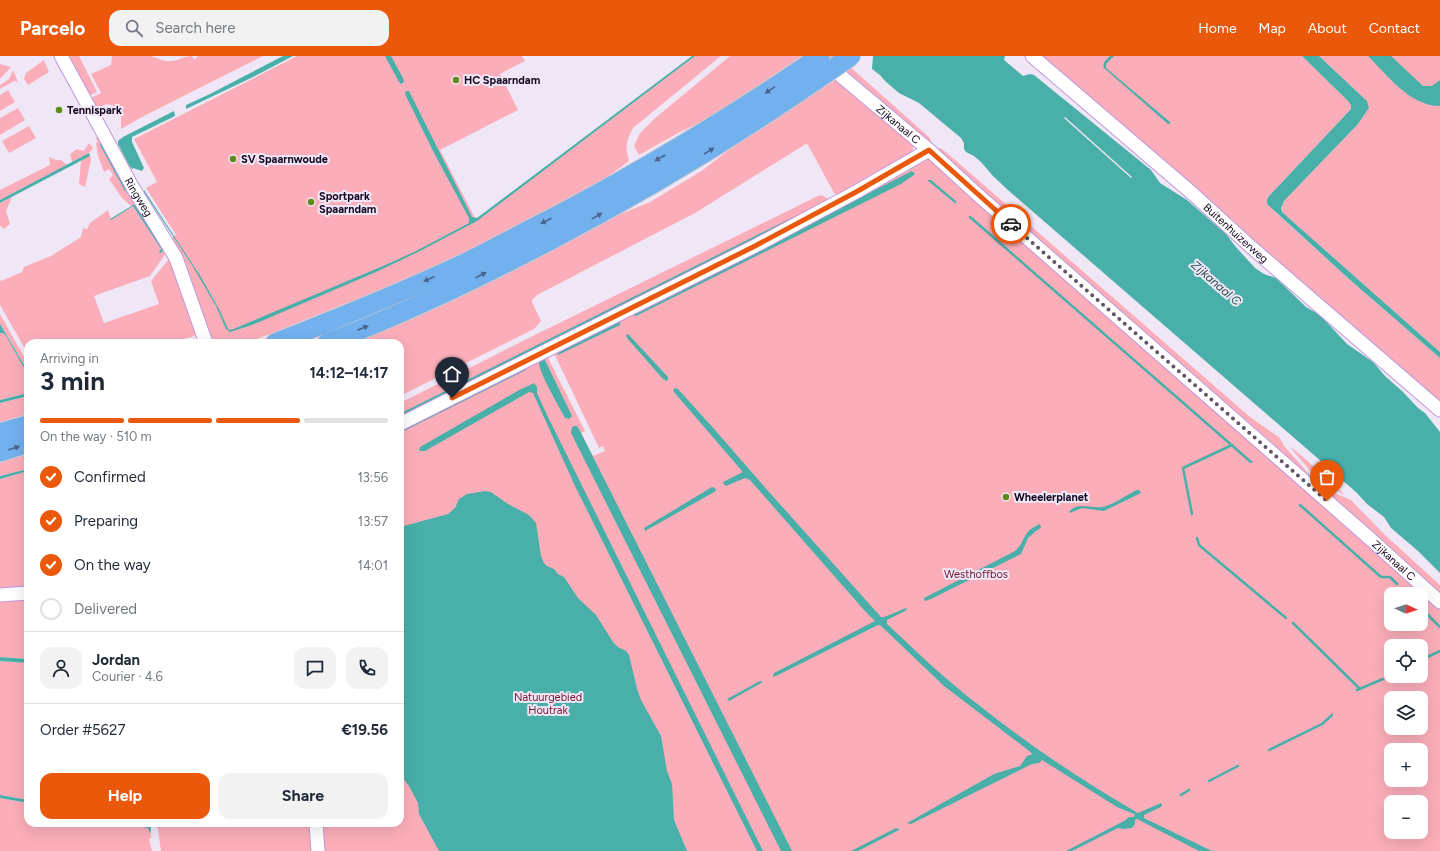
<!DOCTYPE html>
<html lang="en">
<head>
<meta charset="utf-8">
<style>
  body { margin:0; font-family:Figtree,sans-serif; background:#f2f2f3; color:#1f2937; height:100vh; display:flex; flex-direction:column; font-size:15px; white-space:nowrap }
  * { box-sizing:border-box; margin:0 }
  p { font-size:13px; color:#747a83 }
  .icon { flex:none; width:22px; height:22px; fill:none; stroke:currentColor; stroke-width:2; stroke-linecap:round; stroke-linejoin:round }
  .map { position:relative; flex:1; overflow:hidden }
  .details { position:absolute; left:24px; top:283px; width:380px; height:488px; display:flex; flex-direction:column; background:#fff; border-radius:12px; box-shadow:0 4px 16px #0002 }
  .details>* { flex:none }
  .needle { width:26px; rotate:93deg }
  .fabs { position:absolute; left:1384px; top:531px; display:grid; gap:8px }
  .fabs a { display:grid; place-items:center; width:44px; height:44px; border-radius:8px; background:#fff; box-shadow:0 4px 16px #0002; font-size:20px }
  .pin { position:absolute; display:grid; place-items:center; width:34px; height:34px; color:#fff; margin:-41px -17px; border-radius:50% 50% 50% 0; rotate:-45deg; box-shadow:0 0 4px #0007 }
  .pin .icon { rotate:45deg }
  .courier { position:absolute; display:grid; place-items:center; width:40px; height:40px; margin:-20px; border:3px solid #ea580c; border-radius:50%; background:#fff; color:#222; box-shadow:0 1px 5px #0007 }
  .head em { font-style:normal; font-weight:700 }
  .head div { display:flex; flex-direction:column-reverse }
  .head { display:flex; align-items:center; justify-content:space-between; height:68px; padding:0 16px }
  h1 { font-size:26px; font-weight:700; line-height:30px }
  .bar { display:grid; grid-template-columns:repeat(4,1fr); gap:6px 4px; align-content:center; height:48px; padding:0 16px }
  .bar i { height:5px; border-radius:3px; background:#e0e1e3 }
  .bar .current { background:#ea580c }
  .bar p { grid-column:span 4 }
  .line { display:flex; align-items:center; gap:10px; padding:0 16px; border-top:1px solid #e0e1e3 }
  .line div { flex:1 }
  .round { display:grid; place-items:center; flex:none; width:42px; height:42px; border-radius:12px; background:#f2f2f3 }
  ol { padding:0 16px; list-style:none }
  li { display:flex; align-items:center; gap:12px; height:44px }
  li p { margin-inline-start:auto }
  li .icon { padding:4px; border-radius:50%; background:#ea580c; color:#fff; stroke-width:4 }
  li:last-child { color:#747a83 }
  li i { width:22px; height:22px; border:2px solid #e0e1e3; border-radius:50% }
  .button { display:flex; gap:8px; margin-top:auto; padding:8px 16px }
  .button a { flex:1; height:46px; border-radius:12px; background:#ea580c; color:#fff; font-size:16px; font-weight:700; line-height:46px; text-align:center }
  .button a+a { background:#f2f2f3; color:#1f2937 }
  header { display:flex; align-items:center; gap:24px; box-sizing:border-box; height:56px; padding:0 20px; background:#ea580c; color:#fff }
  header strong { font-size:19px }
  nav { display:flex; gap:22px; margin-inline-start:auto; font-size:14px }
  .search { width:280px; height:36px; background:#f2f2f3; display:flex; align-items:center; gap:10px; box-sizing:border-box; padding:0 14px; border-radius:12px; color:#747a83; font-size:15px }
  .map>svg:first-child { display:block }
</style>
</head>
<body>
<header>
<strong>Parcelo</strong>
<div class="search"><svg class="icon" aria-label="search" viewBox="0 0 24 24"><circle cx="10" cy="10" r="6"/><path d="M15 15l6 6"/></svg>Search here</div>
<nav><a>Home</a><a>Map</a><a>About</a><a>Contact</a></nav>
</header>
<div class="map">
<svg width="1440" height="795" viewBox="0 0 1440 795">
  <rect width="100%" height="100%" fill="#efe7f6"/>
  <path fill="#fbaeb9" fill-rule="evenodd" d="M67 0H79L97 36 88 40Z
    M112 0C124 0 137 0 150 0 157 1 163 6 171 5 178 5 184 0 192 0L194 4 198 0H263L144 60 121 73V52L107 48 94 53 89 43 101 37 91 18 111 9Z
    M297 0H522L525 5 500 18 518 54 440 94 475 162 482 161 695 0H721L633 72C626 86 625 89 629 105L599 127 494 183 422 217 247 287H209L169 183 176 179 146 132 157 126 134 83Z
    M730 0H802L708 63 680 76 639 99 634 90 640 77 654 63Z
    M826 0H838L930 82 931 85 930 87Z
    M1036 0H1302L1348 45 1351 49V53L1269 140 1273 154 1349 223 1440 302V351Z
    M1319 0H1440V296L1282 156 1281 152 1284 145 1358 68 1369 52 1367 45Z
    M44 4 49 16 28 29 24 23 26 17Z
    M0 8 11 11 0 23Z
    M13 14 18 26 14 25 0 33V29L9 23Z
    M835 24 841 26 912 87 913 92 912 98 839 139 834 137 808 89 806 88 695 157 537 239 532 244V246L541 265 534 273 400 340V287H352L618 159 650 146 703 114 731 92Z
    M8 34 15 46 0 55V39Z
    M18 52 25 64 0 79V62Z
    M29 70 36 82 9 97 2 85Z
    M98 80 167 193 164 200 150 220 94 240 104 267 159 248 151 225 168 204 173 205 197 275 194 280 170 287H28V298L0 249V224L1 225 22 216 24 211 51 200 81 181 83 172 87 173 90 167 108 154 111 164 133 150 159 190 161 193 160 197H161L163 194 135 149 131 150 122 142 109 123 113 119 109 113 104 116 98 100 96 87 98 86 96 82ZM102 88 127 134 126 135 100 89Z
    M89 87 93 92 89 97 72 106 70 98 77 93 84 95Z
    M939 92 942 93 954 103 1250 361 1280 382 1284 390 1309 418V421L1308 422 1050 199 937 93Z
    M90 99 91 104 85 131 79 128 81 104Z
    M49 101 56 104H61L67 109 0 144V134L50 109Z
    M927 102H930L1440 550V795H161L157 767H400V371L547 300 585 375 581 377 593 400 605 395 603 390 599 392 554 297ZM1391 538H1421V568H1391ZM1391 590H1421V620H1391ZM1391 642H1421V672H1391ZM1391 694H1421V724H1391ZM1391 746H1421V776H1391Z
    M821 139 829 143 830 146 400 364V347L543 275 818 140Z
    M12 141 6 155 10 168 4 173 0 170V147Z
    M0 258 28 308V316L0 268Z
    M0 277H3L6 280 28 319V337L0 344Z
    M28 340V358L0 366V347Z
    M1289 390 1302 400 1345 439 1341 437 1313 418Z
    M28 398V413L0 420V406Z
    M28 415V530L0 532V423Z
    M1314 424 1339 439 1351 444 1384 478 1440 529V540L1312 426Z
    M28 544V603L0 601V546Z
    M0 605 28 607V744L0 739Z
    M0 742 28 747V767H124L147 772 149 773V777L151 774V782L149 783 152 795H0Z"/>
  <path fill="#48afa9" d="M283 0H293L251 22 186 53V49L210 38Z
    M385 0H391L403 22 404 25 403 27 401 28 399 26Z
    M692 0H695L477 165 420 195 376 216 252 269 230 276 226 273 216 250 192 209 144 136V134L201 221 220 255 228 273 231 274 383 210 414 196 469 167V162L434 97 405 38 406 35H409L472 161 477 162Z
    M873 0H1005L1004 4 1023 20 1030 18 1034 19 1151 114 1160 127 1187 144 1226 178 1235 190 1255 212 1264 218 1276 222 1306 251 1320 259 1347 288 1373 306 1385 320 1403 336 1418 352 1425 357 1440 376V517L1418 495 1391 472 1384 461 1367 448 1357 437 1322 406 1009 135 993 120 981 106 974 100 966 96 964 93V87L961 82 919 47 899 37 885 25 880 19 872 13Z
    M1110 0H1114L1106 8V12L1170 66V68H1168L1104 12C1102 7 1106 4 1110 0Z
    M1302 0H1319L1367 45 1369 52 1358 68 1284 145 1281 152 1282 156 1440 296V302L1349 223 1267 148V144L1269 140 1351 53V49L1348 45Z
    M1368 0H1391L1423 30H1432L1440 24V50C1410 50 1388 20 1368 0Z
    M174 55 175 60 132 81V86L144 112 142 115 133 112 131 115 132 112 130 111 118 88V85L123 81Z
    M101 87V88L127 134 125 135 100 89Z
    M89 97 90 100 0 147V144Z
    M912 115 915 118 914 119 901 128 636 260 633 259 634 257Z
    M927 124H931L956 145V148Z
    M133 149H135L162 190 163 194 161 197H159L161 193 159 190 133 150 111 164 110 163Z
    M617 265H620V269L558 299V297Z
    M0 268 28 316V319L6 280 3 277H0Z
    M627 278 629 279 668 321V324L666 325 662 322 627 282 626 280Z
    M544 302 572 360 569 363 565 362C560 352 537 314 539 305Z
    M526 313V314L400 377V375Z
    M534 327 537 331V337L547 359 763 795H757L575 430 533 337 529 336 425 395H419L420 391 521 333Z
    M675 332 678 333 715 374 769 436 881 561H884L906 552 907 553 905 555 887 564V568C917 596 947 625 980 650 1030 690 1083 725 1138 757L1161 747 1162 749 1161 751 1144 759V762L1212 795H1199L1137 763 1135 764V768L1132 772 1123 773 1118 772 1072 795H1066L1124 765 1129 761H1132L1135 760 1134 758 1117 751 1042 704 1039 707 1032 708 911 768 907 767 994 718 1020 710 1027 700 1033 698 944 630 880 569H878L774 621 773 619 774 617 875 565 864 554 750 424 745 422 726 430 724 428 723 426 741 417 742 415 674 336 673 334Z
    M28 337V340L0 347V344Z
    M575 370H577L581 377 792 795H781L571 377 572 371Z
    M28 413V415L0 423V420Z
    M712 431 715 432 716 435 645 475 644 472Z
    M1137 434H1139L1141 437 1104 455 1082 452 1070 457 1069 456C1077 445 1091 453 1102 451 1111 450 1128 438 1137 434Z
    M485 435 491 436 508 448 529 459 536 467 541 500 544 507 547 510 554 513 558 518 564 521 578 542 596 559 613 586 618 591 626 595 629 599 637 633 641 644 661 680 667 715 672 728 674 764 687 795H439L419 758 418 747 409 730 400 718V471L448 458 455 452 459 443 467 438Z
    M1040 468 1041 472 1036 475 1028 482 1021 498 931 543 925 545 924 544V542L1015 495C1027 484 1021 476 1040 468Z
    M0 601 28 603V607L0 605Z
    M760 625 763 626 729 645 727 643Z
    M0 739 28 744V747L0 742Z
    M124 767 144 769 150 767 151 774 149 777V773L147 772Z
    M896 772 899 773V774L858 795H851Z"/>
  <path fill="#efe7f6" d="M1065 61 1132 121 1131 122 1064 62Z"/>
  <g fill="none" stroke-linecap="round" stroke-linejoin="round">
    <path stroke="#48afa9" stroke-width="2.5" d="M970 161 1251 406
      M400 359 792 163
      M1300 449 1381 521H1390L1397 528
      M1192 458 1183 412 1232 389
      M1197 482 1199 489 1286 562
      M1403 534 1407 538
      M1421 552 1440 571
      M1293 567 1360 633
      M1421 604 1440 595
      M1357 634 1383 623
      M1269 694 1322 668 1332 659
      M1209 725 1238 710
      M1181 739 1189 734"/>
    <g stroke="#bf97de" stroke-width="15">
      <g id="minor">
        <path id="s1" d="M61 0 133 132 176 202 206 287"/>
        <path id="s2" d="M1032 0 1193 138 1251 191 1440 354"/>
        <path id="s3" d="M841 20 929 94 977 138 1367 480 1440 546"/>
        <path d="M400 368 755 190 856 136 929 94"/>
        <path d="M0 539 28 537"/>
        <path d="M316 767 318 795"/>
      </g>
    </g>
    <g stroke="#ccc8ce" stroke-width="21">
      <path id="highway" d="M275 287C339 262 403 236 465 207 486 197 506 186 527 175 622 127 714 72 803 12
        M327 287C403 258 477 223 549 185 641 137 729 84 815 25
        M0 377 28 369
        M0 396 28 387"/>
    </g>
    <use href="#minor" stroke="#fff" stroke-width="13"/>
    <use href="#highway" stroke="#72b0ee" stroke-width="19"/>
    <g stroke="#ccc8ce" stroke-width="21" stroke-linecap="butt">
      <path id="highway-bridge" d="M803 12 820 0
        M815 25 851 0"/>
    </g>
    <use href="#highway-bridge" stroke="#72b0ee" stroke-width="19"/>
  </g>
  <defs><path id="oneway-solid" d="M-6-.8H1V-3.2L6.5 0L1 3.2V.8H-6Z"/></defs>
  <g fill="#496491">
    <use href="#oneway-solid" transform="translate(770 34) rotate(146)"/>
    <use href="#oneway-solid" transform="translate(709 95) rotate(-32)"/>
    <use href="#oneway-solid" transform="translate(660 102) rotate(150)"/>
    <use href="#oneway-solid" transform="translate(597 160) rotate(-29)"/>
    <use href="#oneway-solid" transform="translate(546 165) rotate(153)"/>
    <use href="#oneway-solid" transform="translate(481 219) rotate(-27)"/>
    <use href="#oneway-solid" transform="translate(429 223) rotate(156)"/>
    <use href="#oneway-solid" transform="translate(363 272) rotate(-23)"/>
    <use href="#oneway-solid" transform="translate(14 392) rotate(-16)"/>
  </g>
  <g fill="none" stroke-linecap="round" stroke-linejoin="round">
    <path stroke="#62556b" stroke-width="4" stroke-dasharray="0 7.2" d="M1011 168 1327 445"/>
    <path stroke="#ea580c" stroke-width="5" d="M452 342 755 190 856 136 929 94 1011 168"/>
  </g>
  <g fill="#5e8a1a" stroke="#efe7f6" stroke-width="1.5">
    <circle cx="456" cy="24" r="4"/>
    <circle cx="59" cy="54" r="4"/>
    <circle cx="233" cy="103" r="4"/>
    <circle cx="311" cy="146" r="4"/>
    <circle cx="1006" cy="441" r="4"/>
  </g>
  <g text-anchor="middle" stroke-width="4" stroke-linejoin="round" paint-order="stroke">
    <g font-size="11" font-weight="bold" fill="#160720" stroke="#efe7f6" text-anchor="start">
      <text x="464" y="28">HC Spaarndam</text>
      <text x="67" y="58">Tennispark</text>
      <text x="241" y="107">SV Spaarnwoude</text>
      <text x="319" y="144">Sportpark<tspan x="319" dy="13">Spaarndam</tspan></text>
      <text x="1014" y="445">Wheelerplanet</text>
    </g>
    <g font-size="11" fill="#160720" stroke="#efe7f6">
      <text dy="4" stroke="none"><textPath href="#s3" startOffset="75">Zijkanaal C</textPath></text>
      <text dy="4" stroke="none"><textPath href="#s1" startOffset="161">Ringweg</textPath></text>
      <text dy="4" stroke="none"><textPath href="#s2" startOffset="270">Buitenhuizerweg</textPath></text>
      <text dy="4" stroke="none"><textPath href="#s3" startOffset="735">Zijkanaal C</textPath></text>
    </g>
    <g font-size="11" fill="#721630" stroke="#efe7f6">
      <text x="976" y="522">Westhoffbos</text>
      <text x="548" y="645">Natuurgebied<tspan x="548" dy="13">Houtrak</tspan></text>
    </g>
    <g font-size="12" font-style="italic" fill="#1d4b48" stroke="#efe7f6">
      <text transform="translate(1216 227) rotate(41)" y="4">Zijkanaal C</text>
    </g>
  </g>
</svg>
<div class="fabs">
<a><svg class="needle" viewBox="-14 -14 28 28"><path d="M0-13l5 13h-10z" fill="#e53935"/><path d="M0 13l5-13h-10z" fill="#747a83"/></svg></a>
<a><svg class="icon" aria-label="locate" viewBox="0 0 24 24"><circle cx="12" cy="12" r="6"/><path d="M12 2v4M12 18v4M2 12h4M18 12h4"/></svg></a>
<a><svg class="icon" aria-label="layers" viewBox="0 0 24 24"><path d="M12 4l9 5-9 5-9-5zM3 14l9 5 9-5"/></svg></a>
<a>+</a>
<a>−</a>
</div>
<div class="pin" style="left:1327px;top:445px;background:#ea580c"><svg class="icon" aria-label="bag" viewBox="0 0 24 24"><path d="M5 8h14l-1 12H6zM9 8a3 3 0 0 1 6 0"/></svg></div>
<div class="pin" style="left:452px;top:342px;background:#1f2937"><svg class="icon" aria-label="home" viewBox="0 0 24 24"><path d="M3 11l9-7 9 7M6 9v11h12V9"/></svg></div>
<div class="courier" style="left:1011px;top:168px"><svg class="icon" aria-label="car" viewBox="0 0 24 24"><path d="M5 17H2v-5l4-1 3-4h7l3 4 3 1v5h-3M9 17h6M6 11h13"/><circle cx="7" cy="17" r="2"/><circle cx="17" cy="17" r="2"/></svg></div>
<section class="details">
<div class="head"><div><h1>3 min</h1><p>Arriving in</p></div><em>14:12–14:17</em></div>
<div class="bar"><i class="current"></i><i class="current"></i><i class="current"></i><i></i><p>On the way · 510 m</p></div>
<ol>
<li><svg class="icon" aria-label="check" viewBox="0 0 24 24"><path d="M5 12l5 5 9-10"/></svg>Confirmed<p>13:56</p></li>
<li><svg class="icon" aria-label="check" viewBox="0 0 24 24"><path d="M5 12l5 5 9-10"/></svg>Preparing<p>13:57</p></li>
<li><svg class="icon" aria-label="check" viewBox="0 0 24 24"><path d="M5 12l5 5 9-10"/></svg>On the way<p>14:01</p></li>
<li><i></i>Delivered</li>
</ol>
<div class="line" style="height:72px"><a class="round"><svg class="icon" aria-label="person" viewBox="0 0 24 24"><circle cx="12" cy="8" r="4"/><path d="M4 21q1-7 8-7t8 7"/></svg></a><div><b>Jordan</b><p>Courier · 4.6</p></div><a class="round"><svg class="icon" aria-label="chat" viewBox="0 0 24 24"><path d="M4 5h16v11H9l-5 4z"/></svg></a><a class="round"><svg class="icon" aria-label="phone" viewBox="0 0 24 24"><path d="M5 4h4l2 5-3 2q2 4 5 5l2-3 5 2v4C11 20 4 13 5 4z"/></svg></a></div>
<div class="line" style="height:52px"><div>Order #5627</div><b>€19.56</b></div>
<div class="button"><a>Help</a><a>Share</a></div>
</section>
</div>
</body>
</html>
